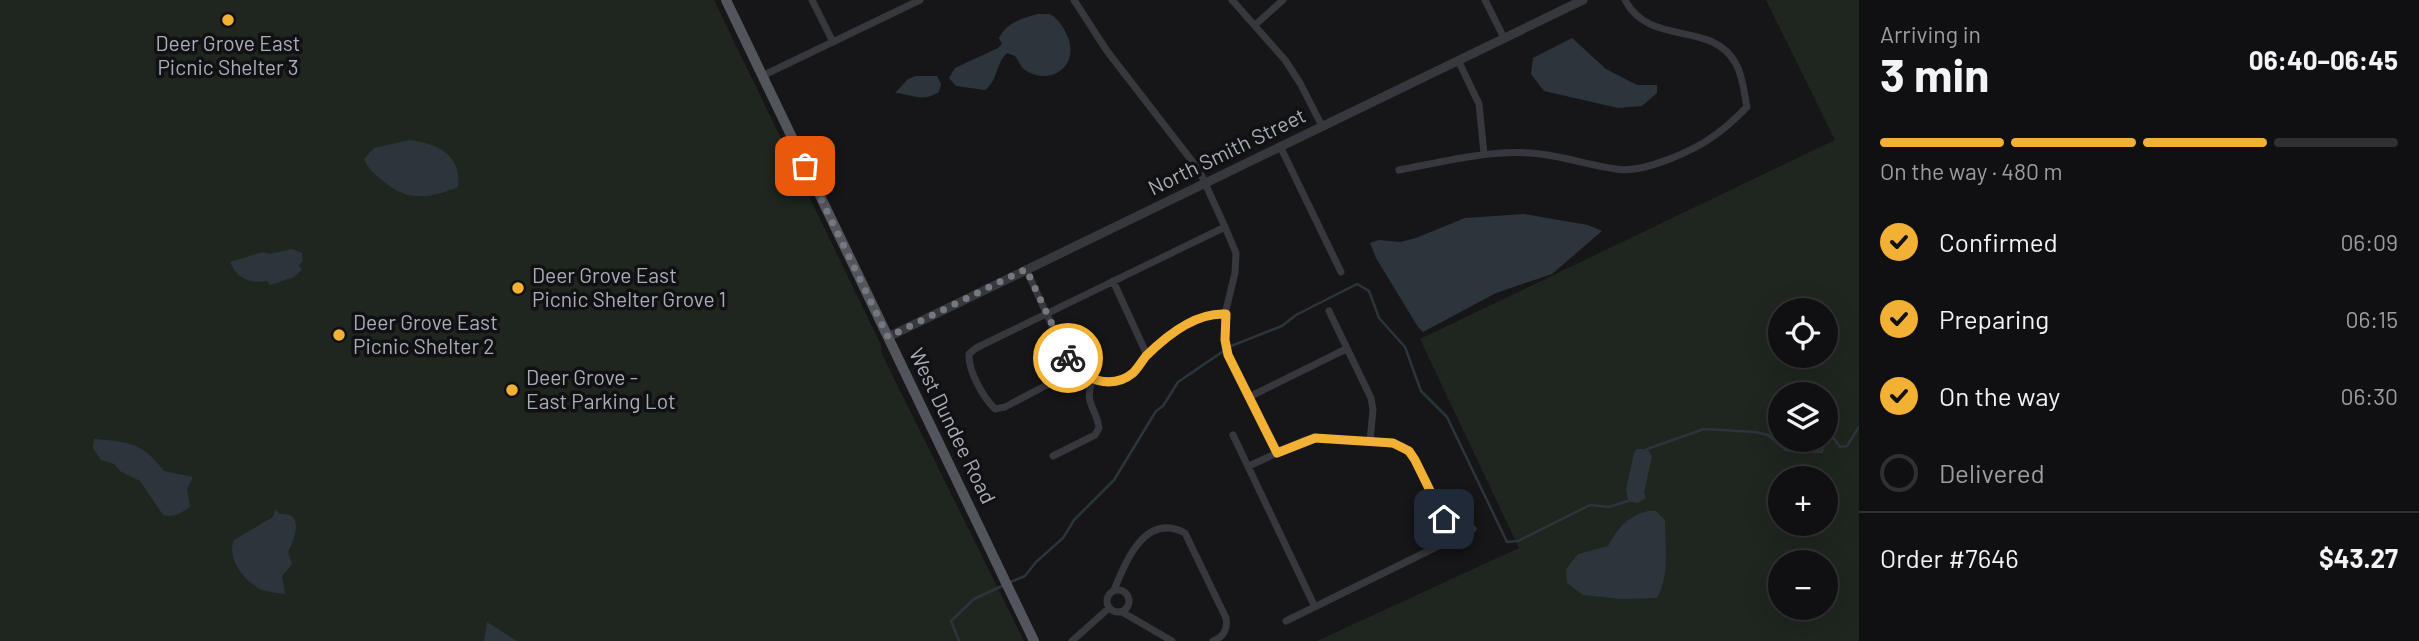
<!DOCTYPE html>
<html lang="en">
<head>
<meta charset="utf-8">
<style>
  body { margin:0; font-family:Barlow,sans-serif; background:#1e1e20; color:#f1f3f6; height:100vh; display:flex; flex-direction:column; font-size:26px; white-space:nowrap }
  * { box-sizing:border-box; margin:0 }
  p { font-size:23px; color:#9c9d9f }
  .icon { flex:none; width:38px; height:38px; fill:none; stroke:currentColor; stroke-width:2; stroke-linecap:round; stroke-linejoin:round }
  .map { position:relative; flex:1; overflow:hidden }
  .panel { display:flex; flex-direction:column; background:#101012; width:560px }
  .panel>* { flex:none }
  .controls { position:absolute; left:1768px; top:298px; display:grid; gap:14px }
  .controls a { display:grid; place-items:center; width:70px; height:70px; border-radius:50%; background:#101012; box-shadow:0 7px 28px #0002,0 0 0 2px #303032; font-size:35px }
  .pin { position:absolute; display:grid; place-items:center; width:60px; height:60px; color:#fff; margin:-30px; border-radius:14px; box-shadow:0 4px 10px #0006 }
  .courier { position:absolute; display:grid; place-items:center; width:70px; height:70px; margin:-35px; border:5px solid #f2b134; border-radius:50%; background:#fff; color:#222; box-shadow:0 2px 9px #0007 }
  .summary em { font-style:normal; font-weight:700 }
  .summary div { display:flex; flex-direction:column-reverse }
  .summary { display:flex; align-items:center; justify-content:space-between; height:119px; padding:0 21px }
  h1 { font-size:46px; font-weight:700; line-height:52px }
  .bar { display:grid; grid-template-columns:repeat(4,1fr); gap:10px 7px; align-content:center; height:84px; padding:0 21px }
  .bar i { height:9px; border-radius:5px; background:#303032 }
  .bar .active { background:#f2b134 }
  .bar p { grid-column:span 4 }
  .line { display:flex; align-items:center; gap:18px; padding:0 21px; border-top:2px solid #303032 }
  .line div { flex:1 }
  ol { padding:0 21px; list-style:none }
  li { display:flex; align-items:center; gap:21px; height:77px }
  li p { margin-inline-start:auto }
  li .icon { padding:7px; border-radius:50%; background:#f2b134; color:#111; stroke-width:4 }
  li:last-child { color:#9c9d9f }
  li i { width:38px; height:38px; border:4px solid #303032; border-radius:50% }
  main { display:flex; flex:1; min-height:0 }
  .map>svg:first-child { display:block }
</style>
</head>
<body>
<main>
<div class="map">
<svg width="1859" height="641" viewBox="0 0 1859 641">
  <rect width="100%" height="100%" fill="#161618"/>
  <path fill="#1e261f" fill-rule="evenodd" d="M0 0H714L881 345V352L1024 641H0Z
    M1766 0H1859V641H1317L1519 548 1420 339 1835 140ZM1780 310H1825V355H1780ZM1780 394H1825V439H1780ZM1780 478H1825V523H1780ZM1780 562H1825V607H1780Z"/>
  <path fill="#2c353c" d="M1038 14H1050C1059 20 1063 26 1067 35 1081 66 1050 87 1025 70 1021 67 1018 60 1015 56L1007 53C995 64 998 81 985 90L956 86 949 78 955 68 998 48 1002 44 999 38C1007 22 1023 18 1038 14Z
    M1572 38 1606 69 1637 85H1657V93L1642 106 1618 108 1544 91 1531 74 1533 58Z
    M916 76H937L941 84 939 92C921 103 913 94 895 93L908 79Z
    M410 140C438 144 462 155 458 187 428 199 407 202 382 180 374 173 368 169 364 159L374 148Z
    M1524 214 1588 225 1602 231 1552 274 1496 293 1423 332 1418 327 1376 258 1370 243 1379 240 1400 242 1416 238 1465 218Z
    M292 249 302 253 303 261 299 265 302 270 294 277 270 285 267 281C250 284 236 278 230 262L263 252 270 254Z
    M94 439C129 442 142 442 164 471L193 477 187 489 190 507C181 513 174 518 163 515L140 481 120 471 114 464 101 460 93 448Z
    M1637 449H1647L1652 456 1644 493 1646 498 1638 503 1628 501 1626 490 1634 453Z
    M275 509 280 514C305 512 295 538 288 552L292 564 282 576 285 594C278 593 269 592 262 590 245 582 226 559 234 540L273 517Z
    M1648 511H1656L1665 520C1665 546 1670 575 1657 598L1621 599 1583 595 1567 583 1566 569 1578 554 1608 546C1619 527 1626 517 1648 511Z
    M487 622 517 641H484Z"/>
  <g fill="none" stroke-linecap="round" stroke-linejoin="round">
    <path stroke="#2c353c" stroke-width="2.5" d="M1825 437 1830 433 1840 447 1847 446 1859 427
      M1647 449 1704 429 1755 432 1768 435 1786 450 1822 452 1824 439
      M1008 583 1025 576 1036 562 1063 538 1074 520 1114 480 1156 411 1163 406 1178 382 1231 346 1282 326 1296 315 1357 284 1369 291 1379 318 1405 347 1421 391 1447 417 1507 542 1518 541 1590 505 1609 507 1628 501
      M959 641 951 621 974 599 1002 586"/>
    <path stroke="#37383d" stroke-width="7" d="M812 0 833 42
      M1074 0 1107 51 1199 170 1225 227 1236 253 1235 273 1225 314V340L1229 355 1277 453
      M1232 0 1285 60 1300 83 1322 126
      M1485 0 1504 38
      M1255 25 1283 0
      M1458 60 1479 104 1484 154
      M762 76 920 0
      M1280 146 1341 272
      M1399 170C1442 162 1487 150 1531 153 1560 155 1587 165 1616 169 1642 174 1694 151 1715 135 1727 127 1737 117 1747 107 1744 93 1743 76 1736 64 1712 19 1650 48 1625 0
      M1026 269 1066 356 1075 370 1092 381
      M1113 281 1147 355
      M1329 311 1371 398 1373 410 1370 441
      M1075 370 1005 407 995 409C983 397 968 371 969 354L976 348 1225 227
      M1092 381C1105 381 1119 382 1130 375 1137 370 1142 360 1149 354 1169 335 1196 312 1225 314
      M1249 397 1346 349
      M1233 435 1315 607
      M1053 456 1095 435 1099 428C1096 407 1084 404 1092 381
      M1249 466 1305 440 1315 438 1370 441 1402 446 1415 460 1453 539
      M1107 601a11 11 0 1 1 22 0a11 11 0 1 1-22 0Z
      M1114 590C1126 561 1145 512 1185 533L1226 618C1228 628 1224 637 1213 641
      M1122 612 1172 641
      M1286 621 1473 529
      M1072 641 1109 608"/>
    <path stroke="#37383d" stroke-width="9" d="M888 337 1583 0"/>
    <path stroke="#53555c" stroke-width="10" d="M726 0 1034 641"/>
  </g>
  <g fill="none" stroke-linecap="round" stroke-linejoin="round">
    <path stroke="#757880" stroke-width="7" stroke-dasharray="0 12.6" d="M805 166 888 337 1026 269 1068 358"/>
    <path stroke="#f2b134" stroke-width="9" d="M1068 358C1081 379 1111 391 1133 373 1138 368 1142 361 1146 356 1166 336 1196 312 1226 314L1225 340 1228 355 1277 453 1315 438 1393 443 1409 451 1415 460 1444 519"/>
  </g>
  <g fill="#f2b134" stroke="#111113" stroke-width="2.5">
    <circle cx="228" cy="20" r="7"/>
    <circle cx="518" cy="288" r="7"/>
    <circle cx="339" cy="335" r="7"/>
    <circle cx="512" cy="390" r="7"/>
  </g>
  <g text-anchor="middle" stroke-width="7" stroke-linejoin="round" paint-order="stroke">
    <g font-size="21" fill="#a8adb8" stroke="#111113" text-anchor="start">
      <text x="228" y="51" text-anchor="middle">Deer Grove East<tspan x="228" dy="24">Picnic Shelter 3</tspan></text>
      <text x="532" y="283">Deer Grove East<tspan x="532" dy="24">Picnic Shelter Grove 1</tspan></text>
      <text x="353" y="330">Deer Grove East<tspan x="353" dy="24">Picnic Shelter 2</tspan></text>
      <text x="526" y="385">Deer Grove -<tspan x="526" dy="24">East Parking Lot</tspan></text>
    </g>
    <g font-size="21" fill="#a8adb8" stroke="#111113">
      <text transform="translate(1227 152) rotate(-26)" y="7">North Smith Street</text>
      <text transform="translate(952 426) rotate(64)" y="7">West Dundee Road</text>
    </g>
  </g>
</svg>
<div class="controls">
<a><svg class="icon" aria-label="locate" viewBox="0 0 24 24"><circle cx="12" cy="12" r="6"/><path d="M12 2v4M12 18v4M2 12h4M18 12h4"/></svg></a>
<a><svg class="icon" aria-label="layers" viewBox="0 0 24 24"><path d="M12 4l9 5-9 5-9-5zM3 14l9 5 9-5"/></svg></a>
<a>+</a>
<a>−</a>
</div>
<div class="pin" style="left:805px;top:166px;background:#ea580c"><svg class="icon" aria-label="bag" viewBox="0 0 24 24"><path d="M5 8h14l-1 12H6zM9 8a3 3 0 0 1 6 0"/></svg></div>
<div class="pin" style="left:1444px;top:519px;background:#1f2937"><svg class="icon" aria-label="home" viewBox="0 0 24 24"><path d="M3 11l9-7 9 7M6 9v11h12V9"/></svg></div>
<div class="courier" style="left:1068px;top:358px"><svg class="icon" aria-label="bike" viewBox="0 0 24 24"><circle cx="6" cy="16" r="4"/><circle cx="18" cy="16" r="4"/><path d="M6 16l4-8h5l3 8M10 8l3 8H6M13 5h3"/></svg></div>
</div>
<section class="panel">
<div class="summary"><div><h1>3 min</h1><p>Arriving in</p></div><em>06:40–06:45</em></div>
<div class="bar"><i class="active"></i><i class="active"></i><i class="active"></i><i></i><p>On the way · 480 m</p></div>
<ol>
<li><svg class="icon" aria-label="check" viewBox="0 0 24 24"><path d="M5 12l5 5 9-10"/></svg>Confirmed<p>06:09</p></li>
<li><svg class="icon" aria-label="check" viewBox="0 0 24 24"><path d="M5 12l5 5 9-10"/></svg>Preparing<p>06:15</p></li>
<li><svg class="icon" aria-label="check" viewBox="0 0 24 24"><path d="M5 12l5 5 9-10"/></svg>On the way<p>06:30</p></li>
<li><i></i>Delivered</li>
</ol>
<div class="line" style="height:91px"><div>Order #7646</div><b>$43.27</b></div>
</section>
</main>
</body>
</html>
